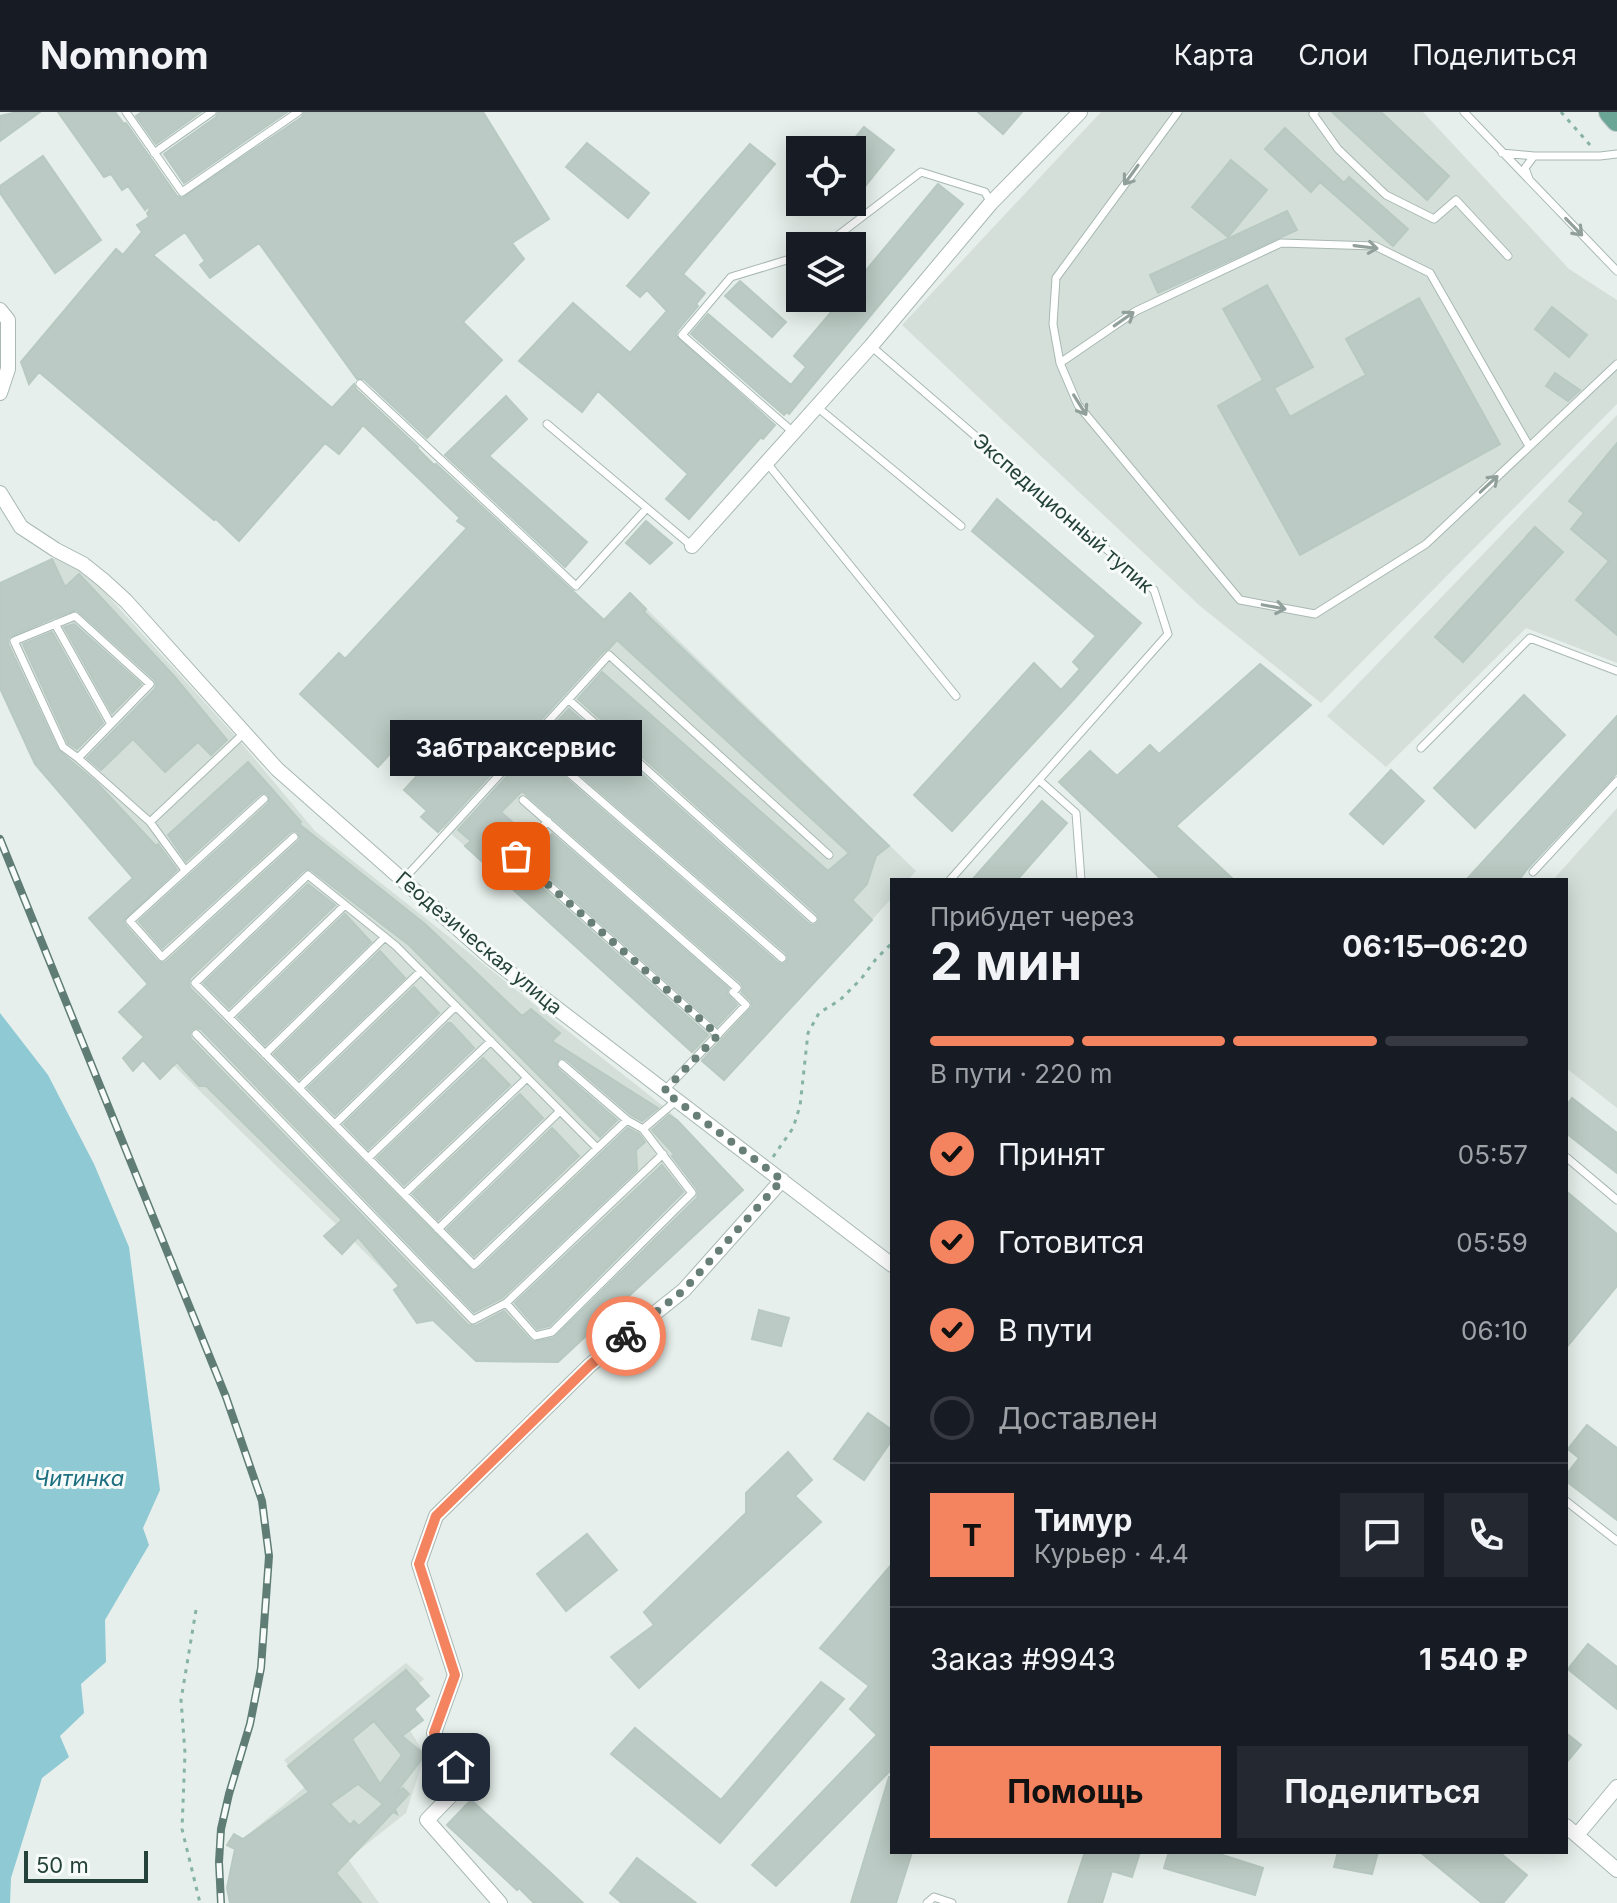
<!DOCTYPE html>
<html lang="ru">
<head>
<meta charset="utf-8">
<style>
  body { margin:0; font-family:Inter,sans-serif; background:#242831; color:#f1f3f6; height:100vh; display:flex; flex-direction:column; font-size:30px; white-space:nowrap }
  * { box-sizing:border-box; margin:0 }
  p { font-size:26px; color:#9ea1a6 }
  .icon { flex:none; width:44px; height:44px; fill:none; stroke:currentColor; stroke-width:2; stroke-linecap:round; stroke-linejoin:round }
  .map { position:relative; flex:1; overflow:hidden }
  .panel { position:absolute; left:890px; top:766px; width:678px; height:976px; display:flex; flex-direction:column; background:#171b24; border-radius:0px; box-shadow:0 4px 20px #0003 }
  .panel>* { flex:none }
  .buttons { position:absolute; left:786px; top:24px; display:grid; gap:16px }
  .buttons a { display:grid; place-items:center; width:80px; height:80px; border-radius:0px; background:#171b24; box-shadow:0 4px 20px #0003; font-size:40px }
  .scale { position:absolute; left:24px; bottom:20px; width:124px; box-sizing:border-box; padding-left:8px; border:4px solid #24423a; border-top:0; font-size:22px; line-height:28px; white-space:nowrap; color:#24423a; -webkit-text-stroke:6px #f7fbf9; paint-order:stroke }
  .pin { position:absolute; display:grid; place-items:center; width:68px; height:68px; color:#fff; margin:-34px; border-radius:16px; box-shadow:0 4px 12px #0006 }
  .courier { position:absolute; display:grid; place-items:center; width:80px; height:80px; margin:-40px; border:6px solid #f4845f; border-radius:50%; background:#fff; color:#222; box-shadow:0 2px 10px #0007 }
  .bubble { position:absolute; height:56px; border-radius:0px; background:#171b24; box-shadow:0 4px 20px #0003; font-size:26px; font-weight:700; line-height:56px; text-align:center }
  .overview em { font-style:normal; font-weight:700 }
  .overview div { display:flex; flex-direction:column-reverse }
  .overview { display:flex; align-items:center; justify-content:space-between; height:136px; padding:0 40px }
  h1 { font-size:52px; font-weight:700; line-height:60px }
  .bar { display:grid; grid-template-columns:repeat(4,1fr); gap:12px 8px; align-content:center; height:96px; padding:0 40px }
  .bar i { height:10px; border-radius:6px; background:#363941 }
  .bar .active { background:#f4845f }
  .bar p { grid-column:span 4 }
  .line { display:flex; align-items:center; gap:20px; padding:0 40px; border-top:2px solid #363941 }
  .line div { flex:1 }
  .round { display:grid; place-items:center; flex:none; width:84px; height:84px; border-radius:0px; background:#242831 }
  ol { padding:0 40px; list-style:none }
  li { display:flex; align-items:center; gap:24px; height:88px }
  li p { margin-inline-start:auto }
  li .icon { padding:8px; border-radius:50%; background:#f4845f; color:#111; stroke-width:4 }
  li:last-child { color:#9ea1a6 }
  li i { width:44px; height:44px; border:4px solid #363941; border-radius:50% }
  .action { display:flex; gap:16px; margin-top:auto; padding:16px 40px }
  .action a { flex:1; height:92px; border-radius:0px; background:#f4845f; color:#111; font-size:32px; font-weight:700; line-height:92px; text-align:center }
  .action a+a { background:#242831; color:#f1f3f6 }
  header { display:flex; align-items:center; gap:48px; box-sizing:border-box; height:112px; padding:0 40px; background:#171b24; border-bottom:2px solid #363941 }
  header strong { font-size:38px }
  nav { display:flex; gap:44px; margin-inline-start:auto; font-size:28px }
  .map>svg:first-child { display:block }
</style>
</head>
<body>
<header>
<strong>Nomnom</strong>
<nav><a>Карта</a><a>Слои</a><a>Поделиться</a></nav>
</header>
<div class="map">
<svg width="1617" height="1791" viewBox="0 0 1617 1791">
  <rect width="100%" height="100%" fill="#e6efeb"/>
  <path fill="#d4dfda" d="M1101 0H1423L1569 157 1617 188V292L1321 591 1200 494 902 213Z
    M1617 303V551L1526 516 1386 655 1327 604Z
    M68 440 238 627 315 719 668 998 743 1078 558 1250 476 1249 119 900 148 872 89 806 133 766 35 652 0 576V471Z
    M630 481 916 759 908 768H892V786L724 968 427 700Z
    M1617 696V996L1566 956V768H1553Z
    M406 1551 424 1567 398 1591 400 1602 425 1643 406 1701 348 1747 379 1791H231L227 1776 236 1733 305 1675 284 1648Z"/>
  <path fill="#8ec9d4" d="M0 901 48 963 94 1052 129 1135 160 1378 143 1416 149 1433 105 1508 106 1550 81 1572 84 1601 60 1624 69 1645 42 1666 11 1766 10 1791H0Z"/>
  <path fill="#bbcac4" stroke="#b8c9c2" stroke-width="2" fill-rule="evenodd" d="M17 0H40L0 29V4Z
    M58 0H115L124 12 126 11 177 84 182 86 302 5 304 0H483L549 107 512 131 524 147 463 210 502 248 427 326 364 267H357L259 131 210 166 200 153 205 149 185 120 153 143 332 296 354 272 356 277 418 335 417 336 434 353 436 352 604 508 630 481 646 497 644 500 889 734 876 744 867 772 852 788 872 808 724 968 702 949 752 895 751 889 742 880 743 875 741 871 522 679 501 700 527 723 511 740 510 745 512 749 708 923 692 940 465 734 471 729 458 718 532 637 778 851 782 852 786 851 788 846 786 841 540 628 569 597 809 812 812 813 817 812 819 808 817 802 578 587 602 560 828 759 849 741 617 528 609 537 604 539 438 720 421 705 427 699 404 678 426 654 401 630 378 655 300 582 339 541 345 547 467 416 457 409 460 406 363 313 339 342 325 331 239 429 216 407 214 408 39 260 29 272 21 250 116 137 123 143 142 120 137 113 149 105 147 101 150 97 148 95 145 98 128 74 122 78 111 62 104 65Z
    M142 0H201L156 32 136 4Z
    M218 0H287L184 71 164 42 216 5Z
    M978 0H1022L1003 22Z
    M1332 0H1381L1449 64 1427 88Z
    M864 15 894 38 852 91V38H845Z
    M1285 16 1344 71 1349 65 1408 117 1393 134 1320 70 1311 80 1265 37Z
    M587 31 649 81 628 106 566 55Z
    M750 32 775 52 683 162 705 181 696 192 698 194 677 219 676 224 775 313 763 327 761 325 689 407 666 387 688 362 598 279 582 300 519 249 573 191 630 241 667 199 647 178 640 185 627 174Z
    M43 44 101 128 55 161 0 81V74Z
    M1231 48 1267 78 1228 125 1192 95Z
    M938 72 963 92 789 302 787 300 784 303 691 222 708 202 791 273 806 255 794 244 843 186H852V175Z
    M1287 99 1297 118 1158 181 1150 163Z
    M740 169 786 210 772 225 725 184Z
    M1267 173 1313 255 1274 276 1290 305 1366 263 1346 227 1419 186 1500 332 1300 443 1218 294 1263 268 1223 197Z
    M1552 195 1587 223 1569 245 1535 217Z
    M1555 261 1580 278 1568 289 1546 274Z
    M506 284 527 307 489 344 587 430 565 455 445 343Z
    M1617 331V523L1576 488 1609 449 1571 417 1584 401 1569 389Z
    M997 387 1141 511 1074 587 952 719 914 683 1034 551 1061 578 1080 557 1073 550 1096 524 972 419Z
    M646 409 672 431 650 452 626 431Z
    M1535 415 1563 440 1463 550 1435 525Z
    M52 447 65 475 79 462 174 564 227 628 211 643 198 630 165 660 133 627 101 658 87 646 155 577 156 573 155 568 77 498 53 506 8 526V532L58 638 97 671 156 734 158 732 177 758 124 808 125 813 157 849 163 851 166 850 300 728 298 720 293 719 290 720 162 836 139 809 269 691V683L265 681 260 682 186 749 168 723 248 650 301 710 299 712 425 812 522 904 531 897 560 921 552 929 658 996 642 1009 631 1003 566 947 559 946 556 952 558 957 617 1008 600 1025 409 833 310 757 304 758 190 866 189 872 190 876 472 1159 478 1158 628 1016 639 1022 645 1030 636 1038 637 1058 502 1186 474 1200 201 917 195 916 191 918 190 923 191 927 468 1213 476 1214 504 1199 532 1230 554 1226 697 1086 698 1081 697 1077 672 1044 674 1042 652 1018 669 1003 677 1008 743 1078 558 1250 476 1249 433 1208 417 1211 394 1178 399 1174 358 1125 342 1142 324 1124 342 1108 206 974H199L177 950 160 967 143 948 133 959 123 946 144 925 119 900 148 872 89 806 133 766 35 652 0 576V471Z
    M74 512 141 572 112 601 64 515Z
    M52 520 103 611 77 637 68 631 23 532Z
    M1260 552 1311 593 1176 714 1234 768H1162L1059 670 1090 639 1117 664 1150 633 1159 642Z
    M1524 583 1565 623 1475 716 1434 676Z
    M1617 604V661L1528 756 1519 768H1466Z
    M1391 658 1424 689 1383 732 1350 702Z
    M1042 689 1067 711 1017 768H972Z
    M552 722 728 876 727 882 737 893 717 914 525 744 536 732 540 735Z
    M308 772 335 793 229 896 204 871Z
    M345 802 371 830 265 933 238 905Z
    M380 839 405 866 299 967 274 942Z
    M414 875 439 901 335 1003 308 976Z
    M448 911H451L474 936 368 1037 344 1012Z
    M483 946 510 973 404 1073 377 1046Z
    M520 982 543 1006 438 1108 413 1082Z
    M1572 986 1617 1021V1061L1566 1021V994Z
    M552 1016 579 1044 474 1144 447 1117Z
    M662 1053 683 1080 549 1214 537 1217 515 1191Z
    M1566 1079 1617 1122V1174L1566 1236Z
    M759 1198 789 1206 781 1234 752 1227Z
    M868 1301 892 1318V1328L864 1368 834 1347Z
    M1587 1313 1617 1336V1408L1566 1369V1363L1579 1346 1568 1337Z
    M788 1340 812 1368 795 1384 821 1410 639 1576 611 1545 654 1513 644 1500 746 1401V1381Z
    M587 1422 617 1458 566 1499 537 1462Z
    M892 1452V1657L776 1774 752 1753 877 1623 850 1597 869 1574 820 1536Z
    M1588 1532 1617 1555V1597L1568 1557Z
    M406 1558 429 1584 414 1597 423 1608 402 1624 425 1643 394 1683 403 1676 409 1682 395 1697 397 1702 393 1700 336 1761 361 1791H230L227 1776 235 1737 227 1733 234 1722 243 1727 309 1680 288 1654ZM374 1609 402 1643 380 1672 352 1627ZM358 1672 383 1692 359 1714 354 1709 350 1713 330 1692Z
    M821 1570 844 1587 720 1731 611 1642 635 1616 721 1688Z
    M1566 1621 1581 1633 1566 1651Z
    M889 1665 892 1666V1740H912L896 1791H851Z
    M471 1688 552 1762 583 1791H534L519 1776 517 1778 447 1713Z
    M1085 1740H1140L1132 1765 1112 1759 1102 1791H1068Z
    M1169 1740H1213L1263 1756 1255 1783 1164 1756Z
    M1338 1740H1378L1372 1762 1334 1755Z
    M1420 1740H1499L1527 1763 1503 1791H1482Z
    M637 1746 696 1791H622L610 1781Z"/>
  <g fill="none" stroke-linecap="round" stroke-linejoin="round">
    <g stroke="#a8b8b2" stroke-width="9">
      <path id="service" d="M126 0 182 80 298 0
        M1178 0 1056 166 1053 212 1060 251 1078 293 1240 488 1315 502 1426 432 1617 252
        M1315 0 1313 2 1338 37 1386 83 1434 107 1456 88 1508 144
        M1464 0 1617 159
        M154 41 212 0
        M1502 41 1534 44
        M1529 67 1525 56 1534 44H1600L1617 42
        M824 134 921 60 985 80 991 91
        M871 234 1154 478 1168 522 950 768
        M1060 251 1136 199 1281 131 1375 134 1430 161 1529 334
        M360 272 576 474 647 396
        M817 295 961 414
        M547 312 692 434
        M794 321 682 223 731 165 800 144
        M767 351 956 584
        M55 512 111 612
        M569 588 813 807
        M531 628 782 846
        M1421 636 1530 526 1617 559
        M78 646 150 572 75 504 14 529 63 635 78 646 150 710 238 627 244 620
        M1039 668 1076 701 1081 768
        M264 687 130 809 162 845 294 725
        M523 688 737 876 733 880 746 893 664 979
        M548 709 516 744 718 923
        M150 710 185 758
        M1533 760 1617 669
        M403 768 609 543 829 743
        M229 905 345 793
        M196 922 473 1208 506 1191 535 1224 552 1220 692 1081 643 1017
        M265 942 385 825
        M562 952 627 1008
        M299 976 421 859
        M335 1012 456 894
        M597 1036 396 834 308 763 195 871 474 1153 627 1008 643 1017 677 988
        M1566 1045 1617 1088
        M368 1046 491 929
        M404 1082 527 966
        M438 1117 560 999
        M506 1191 663 1042
        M1566 1389 1617 1429
        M927 1791 934 1785 952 1791"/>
    </g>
    <g stroke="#a8b8b2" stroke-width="16">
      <path id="minor" d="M0 198 8 208V257L0 281
        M0 381 21 415 56 438 83 452 103 468 126 489 277 657 491 846 892 1153
        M692 434 871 234 991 91 1080 0
        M1566 1714 1617 1758
        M1577 1723 1617 1675
        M500 1791 427 1708 464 1670 434 1621 455 1563 419 1452 436 1404 590 1253 684 1178 782 1068"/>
    </g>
    <g stroke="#c2cac8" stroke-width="24">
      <path id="primary" d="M1610 0 1617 8"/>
    </g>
    <path stroke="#86b3a5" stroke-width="3" stroke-dasharray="4 6" stroke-linecap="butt" d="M1561 0 1590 33
      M773 1045 793 1016 800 994 808 921 819 901 840 888 861 867 876 847 892 831
      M196 1498 181 1588 185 1641 182 1717 200 1791"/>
    <use href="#service" stroke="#fff" stroke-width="7"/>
    <use href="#minor" stroke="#fff" stroke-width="14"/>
    <use href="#primary" stroke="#6aa596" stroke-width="22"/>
    <g stroke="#5f7d75" stroke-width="8">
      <path id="rail" d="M0 727 226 1285 262 1389 269 1444 261 1556 250 1612 229 1682 221 1717 219 1750 221 1791"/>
    </g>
    <use href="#rail" stroke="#f7fbf9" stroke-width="5" stroke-dasharray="15" stroke-linecap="butt"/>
  </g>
  <defs><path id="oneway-shaft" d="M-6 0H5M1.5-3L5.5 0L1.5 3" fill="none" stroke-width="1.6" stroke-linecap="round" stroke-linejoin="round" transform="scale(2)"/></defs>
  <g stroke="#92a09c">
    <use href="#oneway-shaft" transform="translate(1131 63) rotate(126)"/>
    <use href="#oneway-shaft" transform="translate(1574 115) rotate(46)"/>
    <use href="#oneway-shaft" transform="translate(1366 135) rotate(7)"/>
    <use href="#oneway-shaft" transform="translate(1124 207) rotate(-35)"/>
    <use href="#oneway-shaft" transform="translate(1080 293) rotate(58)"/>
    <use href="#oneway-shaft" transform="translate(1489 372) rotate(-43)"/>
    <use href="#oneway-shaft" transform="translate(1274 495) rotate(11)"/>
  </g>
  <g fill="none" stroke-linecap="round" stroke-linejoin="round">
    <path stroke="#687f78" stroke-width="8" stroke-dasharray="0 14.4" d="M516 744 718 923 664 979 782 1068 684 1178 626 1224"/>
    <path stroke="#f4845f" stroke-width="10" d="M456 1655 434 1621 455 1563 419 1452 436 1404 590 1253 626 1224"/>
  </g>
  <g text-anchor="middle" stroke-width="6" stroke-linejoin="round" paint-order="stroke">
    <g font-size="20" fill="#24423a" stroke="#f7fbf9">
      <text transform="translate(1063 401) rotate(41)" y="7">Экспедиционный тупик</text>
      <text transform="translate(479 831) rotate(40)" y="7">Геодезическая улица</text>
    </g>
    <g font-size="22" font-style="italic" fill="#1c6f80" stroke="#f7fbf9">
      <text x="79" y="1374">Читинка</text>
    </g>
  </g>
</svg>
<div class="buttons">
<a><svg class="icon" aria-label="locate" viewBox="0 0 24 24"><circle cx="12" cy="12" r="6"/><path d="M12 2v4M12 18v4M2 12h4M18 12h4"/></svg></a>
<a><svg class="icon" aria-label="layers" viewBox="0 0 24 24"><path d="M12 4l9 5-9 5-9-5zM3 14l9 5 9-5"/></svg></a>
</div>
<div class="scale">50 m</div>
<div class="pin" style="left:516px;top:744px;background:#ea580c"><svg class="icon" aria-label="bag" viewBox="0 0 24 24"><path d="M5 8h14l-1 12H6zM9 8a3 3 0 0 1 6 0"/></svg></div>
<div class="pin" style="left:456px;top:1655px;background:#1f2937"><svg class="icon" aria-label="home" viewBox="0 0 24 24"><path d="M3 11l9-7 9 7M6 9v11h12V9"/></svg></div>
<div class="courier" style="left:626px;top:1224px"><svg class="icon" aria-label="bike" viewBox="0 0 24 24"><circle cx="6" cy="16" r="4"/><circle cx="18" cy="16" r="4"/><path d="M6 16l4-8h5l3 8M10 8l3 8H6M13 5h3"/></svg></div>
<div class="bubble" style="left:390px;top:608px;width:252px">Забтраксервис</div>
<section class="panel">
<div class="overview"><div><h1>2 мин</h1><p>Прибудет через</p></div><em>06:15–06:20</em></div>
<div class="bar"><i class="active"></i><i class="active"></i><i class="active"></i><i></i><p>В пути · 220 m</p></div>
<ol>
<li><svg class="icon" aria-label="check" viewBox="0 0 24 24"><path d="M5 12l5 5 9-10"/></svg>Принят<p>05:57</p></li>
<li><svg class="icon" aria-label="check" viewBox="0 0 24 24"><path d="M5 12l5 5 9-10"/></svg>Готовится<p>05:59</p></li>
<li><svg class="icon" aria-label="check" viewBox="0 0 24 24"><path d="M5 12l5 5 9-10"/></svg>В пути<p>06:10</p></li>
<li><i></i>Доставлен</li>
</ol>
<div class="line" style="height:144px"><b class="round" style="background:#f4845f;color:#111">Т</b><div><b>Тимур</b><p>Курьер · 4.4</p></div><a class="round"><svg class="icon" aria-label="chat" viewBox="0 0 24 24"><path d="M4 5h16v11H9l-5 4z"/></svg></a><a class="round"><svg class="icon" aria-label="phone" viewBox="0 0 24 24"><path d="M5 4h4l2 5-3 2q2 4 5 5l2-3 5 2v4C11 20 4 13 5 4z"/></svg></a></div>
<div class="line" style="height:104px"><div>Заказ #9943</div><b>1 540 ₽</b></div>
<div class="action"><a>Помощь</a><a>Поделиться</a></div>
</section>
</div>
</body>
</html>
